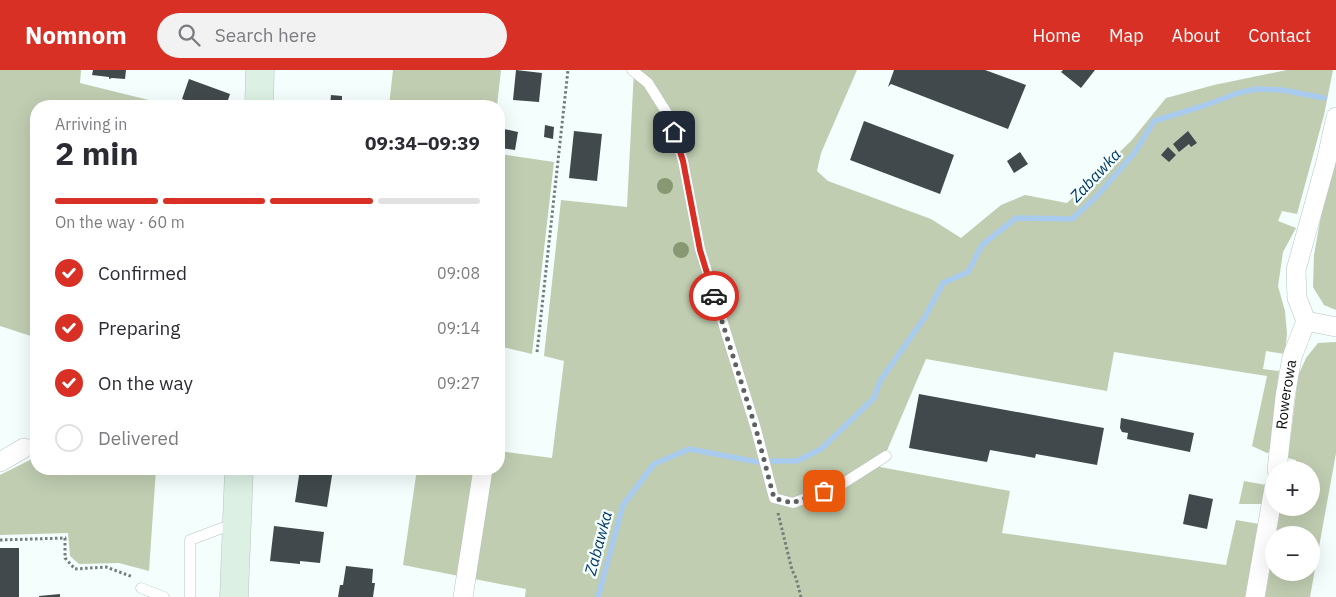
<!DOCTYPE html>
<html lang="en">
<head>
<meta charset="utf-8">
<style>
  body { margin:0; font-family:"IBM Plex Sans",sans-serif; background:#f2f2f3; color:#2b2b33; height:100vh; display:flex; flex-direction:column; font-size:19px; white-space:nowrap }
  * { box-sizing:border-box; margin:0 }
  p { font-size:16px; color:#7c7c81 }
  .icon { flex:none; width:28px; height:28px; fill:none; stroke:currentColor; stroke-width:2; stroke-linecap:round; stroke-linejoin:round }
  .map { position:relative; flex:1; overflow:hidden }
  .details { position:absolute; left:30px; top:30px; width:475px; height:375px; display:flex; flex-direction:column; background:#fff; border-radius:20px; box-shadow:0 5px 20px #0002 }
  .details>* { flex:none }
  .tools { position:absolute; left:1265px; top:391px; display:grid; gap:10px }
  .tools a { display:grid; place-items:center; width:55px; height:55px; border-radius:50%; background:#fff; box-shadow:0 5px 20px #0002; font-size:25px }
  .pin { position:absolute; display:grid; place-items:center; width:42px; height:42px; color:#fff; margin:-21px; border-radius:10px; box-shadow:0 2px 8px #0006 }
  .courier { position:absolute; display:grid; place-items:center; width:50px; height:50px; margin:-25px; border:4px solid #d93025; border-radius:50%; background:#fff; color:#222; box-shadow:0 1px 6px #0007 }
  .overview em { font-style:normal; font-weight:700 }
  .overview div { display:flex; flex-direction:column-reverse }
  .overview { display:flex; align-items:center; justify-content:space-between; height:85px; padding:0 25px }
  h1 { font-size:32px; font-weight:700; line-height:38px }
  .bar { display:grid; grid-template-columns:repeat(4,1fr); gap:8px 5px; align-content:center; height:60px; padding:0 25px }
  .bar i { height:6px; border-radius:4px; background:#e1e1e2 }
  .bar .selected { background:#d93025 }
  .bar p { grid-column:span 4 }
  ol { padding:0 25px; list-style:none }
  li { display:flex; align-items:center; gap:15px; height:55px }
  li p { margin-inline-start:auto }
  li .icon { padding:5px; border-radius:50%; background:#d93025; color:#fff; stroke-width:4 }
  li:last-child { color:#7c7c81 }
  li i { width:28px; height:28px; border:2px solid #e1e1e2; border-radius:50% }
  header { display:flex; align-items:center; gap:30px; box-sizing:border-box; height:70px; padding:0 25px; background:#d93025; color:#fff }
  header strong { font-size:24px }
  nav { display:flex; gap:28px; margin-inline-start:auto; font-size:18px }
  .search { width:350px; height:45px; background:#f2f2f3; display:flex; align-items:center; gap:12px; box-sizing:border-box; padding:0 18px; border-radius:28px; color:#7c7c81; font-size:19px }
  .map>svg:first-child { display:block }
</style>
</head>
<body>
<header>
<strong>Nomnom</strong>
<div class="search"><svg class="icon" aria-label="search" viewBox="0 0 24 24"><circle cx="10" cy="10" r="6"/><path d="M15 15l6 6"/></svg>Search here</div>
<nav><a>Home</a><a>Map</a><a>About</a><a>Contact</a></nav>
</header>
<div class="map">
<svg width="1336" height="527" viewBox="0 0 1336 527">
  <rect width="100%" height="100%" fill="#f3fefd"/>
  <path fill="#c0cdb1" d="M0 0H81L80 13 173 36H36V321L34 267 0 256Z
    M393 0H501L497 36H389Z
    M634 0H857L821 83 817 101 828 111 931 149 961 168 1001 135 1025 125 1067 133 1131 71 1166 28 1214 15 1287 0H1333L1324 45 1297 144 1282 141 1278 151 1296 158 1283 182 1278 216 1285 241 1287 264 1285 284 1266 281 1263 299 1279 301 1275 333 1274 381 1267 383 1252 376 1267 306 1114 282 1107 321 926 289 880 397 1010 421 1002 463 1226 495 1236 450 1259 454 1246 527H525L526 519 403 495 417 399H499V381L552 388 564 291 544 286 561 130 627 137Z
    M499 84 554 92 532 284 499 276Z
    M1336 87V240L1324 235 1313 217 1314 185 1325 123Z
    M1336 272V383L1310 527H1265L1274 475V502H1311V465H1276L1280 438H1311V400H1296V390L1288 388 1298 306 1306 288 1318 273Z
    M36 387V399H156L149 501 119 493 79 494 70 486 68 463 0 465V405Z
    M1244 411 1266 415 1262 434H1239Z"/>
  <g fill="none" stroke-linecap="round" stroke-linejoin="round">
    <path stroke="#a9cbee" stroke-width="5.5" d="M772 391H797L821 379 874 328 880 311 925 247 943 213 968 202 982 175 1016 148 1072 149 1097 126 1135 82 1154 51 1206 35 1238 23 1256 19 1282 20 1324 28
      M598 527 623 435 654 394 689 379 758 392"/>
  </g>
  <path fill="#41494c" d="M93 0H126L125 9 112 8 109 9V7L92 5Z
    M516 0 542 3 539 32 513 30Z
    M894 0H985L1026 15 1008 59 891 14 888 17Z
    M1063 0H1095L1081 18 1061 2Z
    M189 9 230 24 226 36H203L182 29Z
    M331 25 342 26V35H345V36H330Z
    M864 51 954 85 940 124 850 90Z
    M545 55 554 57 553 69 544 67Z
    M504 59 518 62 515 80 500 78Z
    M574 61 602 64 597 111 569 108Z
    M1188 61 1197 73 1191 77 1189 74 1179 82 1173 74Z
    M1168 77 1176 85 1169 92 1161 85Z
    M1020 82 1028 94 1014 103 1007 91Z
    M919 324 1104 358 1097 395 1036 384 1035 388 990 380 987 392 909 378Z
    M1121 348 1194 363 1190 382 1127 369 1128 363 1122 362 1120 358Z
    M300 399H333L327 437 295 432Z
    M1189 424 1213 429 1207 459 1183 454Z
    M274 456 324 462 320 493 300 491V494L270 491Z
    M0 478H19V527H0Z
    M346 496 373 499 372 513H375L373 527H338L340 515H343Z
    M60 524V527H39V526Z"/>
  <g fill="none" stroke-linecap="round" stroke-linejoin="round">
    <g stroke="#bac4c3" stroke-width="11">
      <path id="lane" d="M632 0 648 13 670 48 683 91 700 179 756 359 774 428 793 433 839 416 886 386
        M141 518 164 527
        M190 527V470L222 458H235"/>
    </g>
    <g stroke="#bac4c3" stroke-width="20">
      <g id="street">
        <path d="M1306 251 1297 228 1296 200 1326 92 1336 47"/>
        <path d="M1306 251 1336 257"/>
        <path d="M0 392 24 378"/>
        <path id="s1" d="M1277 400 1285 327 1292 287 1306 251"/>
        <path d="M463 527 483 399"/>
        <path d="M1255 527 1274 418"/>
      </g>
    </g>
    <g stroke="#bac4c3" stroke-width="29">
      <path id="secondary" d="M259 36 260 0
        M234 527 239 399"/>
    </g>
    <path stroke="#757c7c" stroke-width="3" stroke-dasharray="2.5 2.5" stroke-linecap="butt" d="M537 282 568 0
      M778 443 792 500 796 508 801 527
      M0 470 65 468V488L75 499 106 497 133 507"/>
    <use href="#lane" stroke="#fff" stroke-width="10"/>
    <use href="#street" stroke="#fff" stroke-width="19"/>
    <use href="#secondary" stroke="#dcf0e4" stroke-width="28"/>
  </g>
  <g fill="#879873">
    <circle cx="665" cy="116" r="8"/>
    <circle cx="681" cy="180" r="8"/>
  </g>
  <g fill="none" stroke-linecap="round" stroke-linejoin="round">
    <path stroke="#5c6161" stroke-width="5" stroke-dasharray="0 9" d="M714 226 756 359 774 428 792 433 824 421"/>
    <path stroke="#d93025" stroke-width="6" d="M674 62 683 91 700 180 714 226"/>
  </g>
  <g text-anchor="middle" stroke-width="5" stroke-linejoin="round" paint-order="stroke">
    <g font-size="15" fill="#0a0d0d" stroke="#f3fefd">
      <text dy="5" stroke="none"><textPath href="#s1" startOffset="76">Rowerowa</textPath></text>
    </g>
    <g font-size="16" font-style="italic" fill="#033864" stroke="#f3fefd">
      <text transform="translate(1095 105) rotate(-47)" y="6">Zabawka</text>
      <text transform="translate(598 473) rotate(-75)" y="6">Zabawka</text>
    </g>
  </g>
</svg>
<div class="tools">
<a>+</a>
<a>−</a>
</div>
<div class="pin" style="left:824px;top:421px;background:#ea580c"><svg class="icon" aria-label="bag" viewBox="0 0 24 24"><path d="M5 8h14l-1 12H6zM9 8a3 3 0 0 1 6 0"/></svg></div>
<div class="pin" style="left:674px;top:62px;background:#1f2937"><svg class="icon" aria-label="home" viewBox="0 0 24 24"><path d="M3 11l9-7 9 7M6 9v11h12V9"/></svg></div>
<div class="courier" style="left:714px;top:226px"><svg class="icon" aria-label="car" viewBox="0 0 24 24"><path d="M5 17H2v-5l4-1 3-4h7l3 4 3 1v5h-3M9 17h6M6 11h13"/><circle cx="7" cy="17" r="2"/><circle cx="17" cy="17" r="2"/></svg></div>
<section class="details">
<div class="overview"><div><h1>2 min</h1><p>Arriving in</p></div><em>09:34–09:39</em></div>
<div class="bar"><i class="selected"></i><i class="selected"></i><i class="selected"></i><i></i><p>On the way · 60 m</p></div>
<ol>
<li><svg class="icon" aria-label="check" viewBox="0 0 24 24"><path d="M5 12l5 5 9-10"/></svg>Confirmed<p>09:08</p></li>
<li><svg class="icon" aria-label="check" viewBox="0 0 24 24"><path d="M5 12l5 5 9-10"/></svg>Preparing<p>09:14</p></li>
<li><svg class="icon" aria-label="check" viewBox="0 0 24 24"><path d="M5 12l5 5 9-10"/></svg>On the way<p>09:27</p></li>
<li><i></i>Delivered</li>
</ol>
</section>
</div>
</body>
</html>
